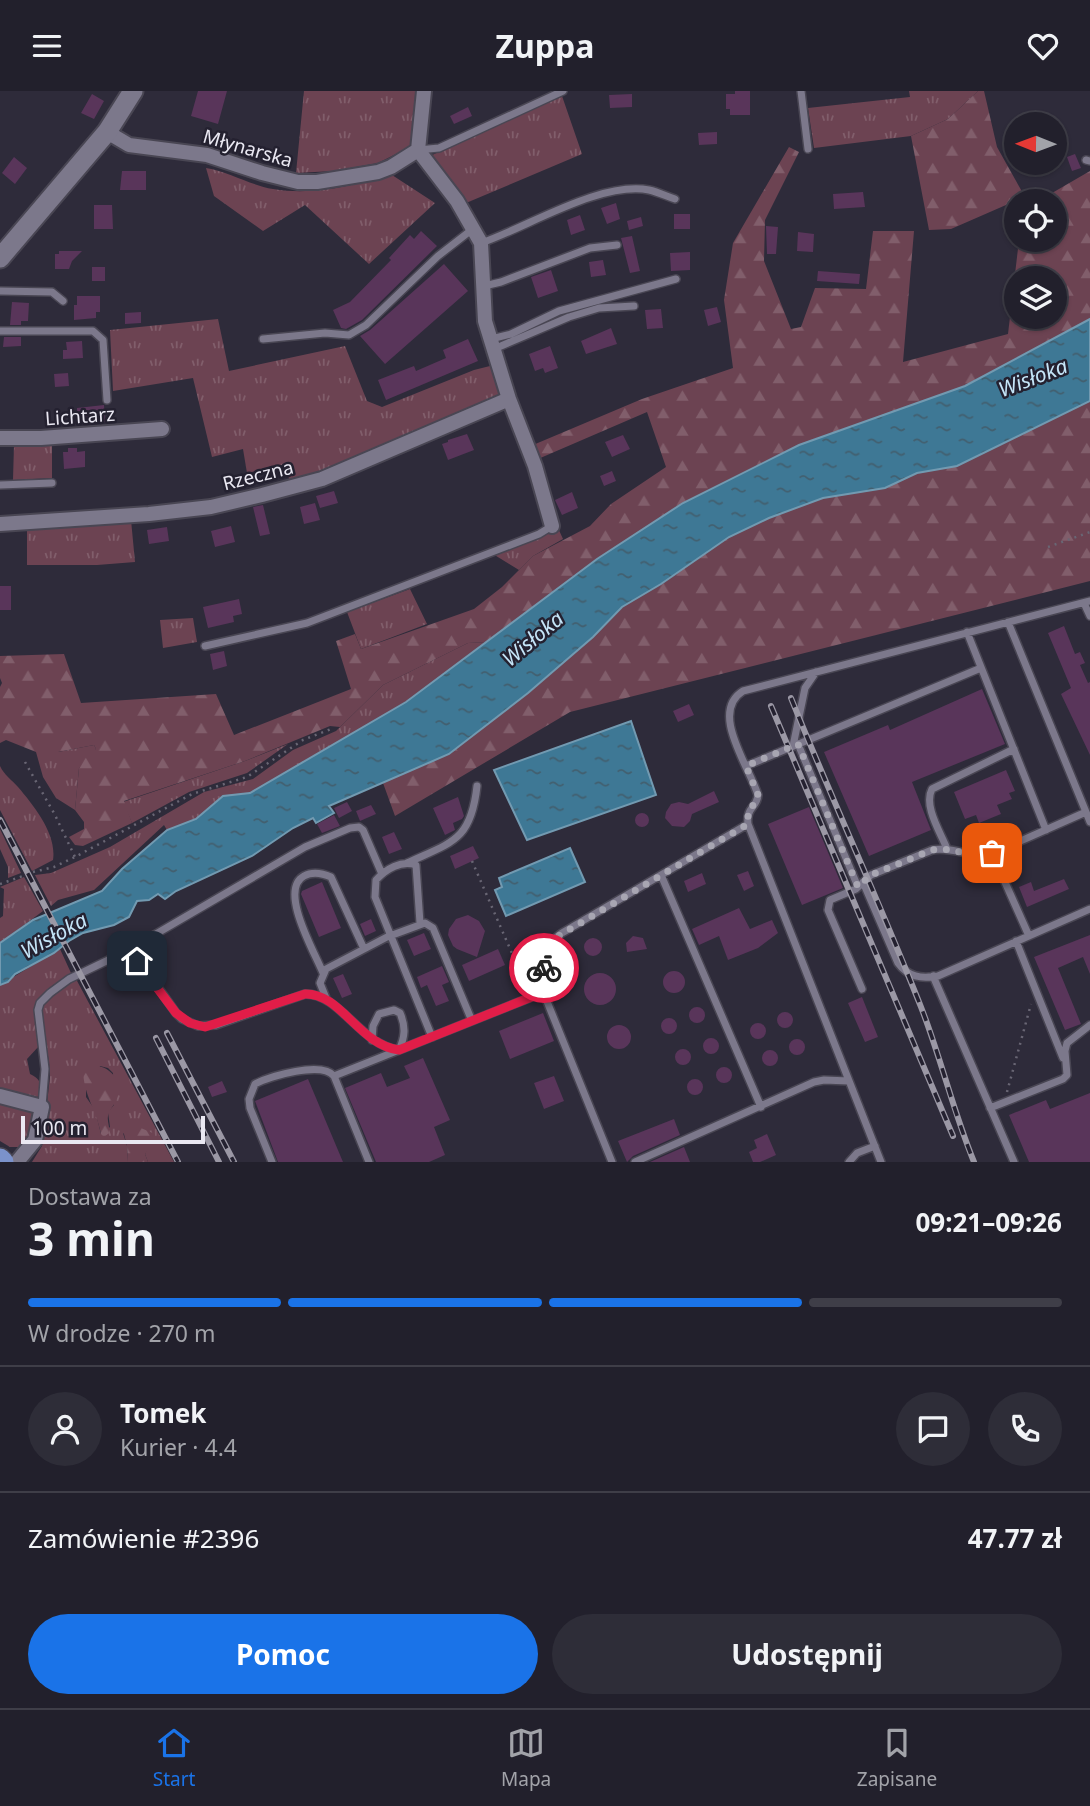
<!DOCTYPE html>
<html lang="pl">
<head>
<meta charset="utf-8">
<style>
  body { margin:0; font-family:"Noto Sans",sans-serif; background:#2e2d38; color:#f1f3f6; height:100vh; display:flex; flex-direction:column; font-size:26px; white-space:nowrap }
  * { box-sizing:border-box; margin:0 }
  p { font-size:23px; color:#a2a3a9 }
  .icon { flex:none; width:38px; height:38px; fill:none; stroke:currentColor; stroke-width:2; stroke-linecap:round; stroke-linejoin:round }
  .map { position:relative; height:1071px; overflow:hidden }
  .side { display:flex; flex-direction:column; background:#22202c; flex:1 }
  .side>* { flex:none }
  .needle { width:46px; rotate:271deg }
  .buttons { position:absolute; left:1004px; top:21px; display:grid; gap:14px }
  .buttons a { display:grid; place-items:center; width:63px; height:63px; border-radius:50%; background:#22202c; box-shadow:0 2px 5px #0004,0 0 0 2px #3f3e48; font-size:35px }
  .scale { position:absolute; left:21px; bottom:18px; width:184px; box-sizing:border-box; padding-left:7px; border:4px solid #eae8f2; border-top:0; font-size:19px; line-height:24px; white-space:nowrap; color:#eae8f2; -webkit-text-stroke:5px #242130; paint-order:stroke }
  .pin { position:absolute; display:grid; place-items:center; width:60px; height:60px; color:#fff; margin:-30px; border-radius:14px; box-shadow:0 4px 10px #0006 }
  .courier { position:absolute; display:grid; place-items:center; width:70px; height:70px; margin:-35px; border:5px solid #e11d48; border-radius:50%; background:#fff; color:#222; box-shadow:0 2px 9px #0007 }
  .summary em { font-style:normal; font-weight:700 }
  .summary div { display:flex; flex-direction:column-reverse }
  .summary { display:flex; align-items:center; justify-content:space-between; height:119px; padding:0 28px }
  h1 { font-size:46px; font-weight:700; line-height:52px }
  .bar { display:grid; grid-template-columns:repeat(4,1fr); gap:10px 7px; align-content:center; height:84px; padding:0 28px }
  .bar i { height:9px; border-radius:5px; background:#3f3e48 }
  .bar .on { background:#1a73e8 }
  .bar p { grid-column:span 4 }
  .line { display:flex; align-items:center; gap:18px; padding:0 28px; border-top:2px solid #3f3e48 }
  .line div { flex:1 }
  .round { display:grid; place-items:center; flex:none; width:74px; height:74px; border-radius:37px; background:#2e2d38 }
  .button { display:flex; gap:14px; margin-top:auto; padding:14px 28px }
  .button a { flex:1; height:80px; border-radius:42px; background:#1a73e8; color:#fff; font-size:28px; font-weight:700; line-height:80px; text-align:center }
  .button a+a { background:#2e2d38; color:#f1f3f6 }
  header { display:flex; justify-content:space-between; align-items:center; height:91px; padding:0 28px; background:#22202c; font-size:32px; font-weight:700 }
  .tabs { display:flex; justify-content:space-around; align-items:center; height:98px; border-top:2px solid #3f3e48; background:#22202c; font-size:19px; color:#a2a3a9 }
  .tabs a { display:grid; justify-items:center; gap:4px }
  .tabs .on { color:#1a73e8 }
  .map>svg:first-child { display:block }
</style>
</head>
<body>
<header><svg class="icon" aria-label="menu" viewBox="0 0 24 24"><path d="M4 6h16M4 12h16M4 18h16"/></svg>Zuppa<svg class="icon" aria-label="heart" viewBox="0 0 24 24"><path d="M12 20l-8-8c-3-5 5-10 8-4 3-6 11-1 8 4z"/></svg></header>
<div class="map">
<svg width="1090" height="1071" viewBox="0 0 1090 1071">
  <defs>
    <pattern id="grass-tufts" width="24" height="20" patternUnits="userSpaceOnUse" patternTransform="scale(1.75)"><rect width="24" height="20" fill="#6c4352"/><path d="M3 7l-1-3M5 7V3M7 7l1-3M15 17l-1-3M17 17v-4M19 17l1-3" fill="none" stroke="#815e6b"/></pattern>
    <pattern id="forest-firs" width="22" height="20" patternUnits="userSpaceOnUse" patternTransform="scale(1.75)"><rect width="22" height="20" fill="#6c4352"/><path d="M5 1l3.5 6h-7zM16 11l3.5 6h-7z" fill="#815e6b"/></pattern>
    <pattern id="water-ripples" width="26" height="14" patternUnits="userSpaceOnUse" patternTransform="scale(1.75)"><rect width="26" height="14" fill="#3e7895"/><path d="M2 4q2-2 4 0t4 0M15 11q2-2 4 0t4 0" fill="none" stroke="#425f6f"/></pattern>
  </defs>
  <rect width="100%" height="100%" fill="#2e2b3a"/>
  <path fill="url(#grass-tufts)" fill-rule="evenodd" d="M304 0H418L410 56 378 72 333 80 296 82Z
    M909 0H978L948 28 911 45 814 57 808 17 910 6Z
    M562 5 582 63 466 112 430 65Z
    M206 77C229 81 250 94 273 98 313 105 354 94 392 84L435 112 369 173 305 114 263 140 214 105Z
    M218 228 229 280 345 255 367 310 382 316 474 279 494 274 504 302 499 308 336 379 290 393 286 373 247 382 243 358 212 366 193 287 113 300 110 239Z
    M52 352V387L13 389 14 354Z
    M131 429 135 471 97 474H27V438Z
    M558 437 563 448 533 465 519 479 493 463Z
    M410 498 427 533 361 558 347 521Z
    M193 527 197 551 163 557 160 529Z
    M487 551 406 611 250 702 223 705 196 728 167 739 164 734 94 799 58 809 51 815 35 784 51 782 110 756 204 701 253 688 293 659 336 640 383 594 468 552Z
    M288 653 247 682 189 701 132 732 123 711 245 670Z
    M94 654 96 658 79 677 75 719 56 707 43 686 36 661H58Z
    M0 675C4 684 12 689 18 696 34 715 57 743 53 769L32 780 0 719Z
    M0 738 21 782 8 787V776L0 758Z
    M24 786 43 820 0 852V827L3 825 4 798 0 796Z
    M60 858 71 882C54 894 32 904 35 927 36 937 39 946 39 955L27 968 30 983C41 988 41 993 40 1004L31 1011 0 1002V894Z
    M76 888 174 1071H148L145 1063 147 1059 123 1042 127 1055 128 1071H32L42 1055 50 986 49 970 40 922 43 913 57 900ZM100 975 108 977 113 982 114 1014 108 1021 110 1036 101 1043 95 1019 86 1006V999Z
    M0 1008 31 1017C36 1032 31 1044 22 1056H10L0 1050Z"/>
  <path fill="url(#forest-firs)" fill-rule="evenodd" d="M978 0H984L997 56 1025 106 1040 109 1090 80V228L965 295 799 354 683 412 597 468 487 551 468 552 383 594 340 636 330 635 245 670 124 710 132 732 83 755 75 754 69 746 84 738V731L75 719 79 677 85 664 96 658 94 654 58 661H36L6 649 0 652V596L2 592 0 587V565L64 563 81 612 216 603 234 644 351 598 336 550 355 543 361 558 474 518 502 496 533 465 590 435 611 413 666 376 647 321 538 368 533 354 642 308 733 277 724 209 733 152 789 56 799 61 765 129 764 170 791 238 801 236 815 197 866 198 873 140H914L903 271 1008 243 1019 149H1055V110H1024V106L951 138 929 139 911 45 948 28ZM1017 187H1055V226H1017Z
    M1090 310V490L570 621 395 725 383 692 528 602 593 546 622 516 661 493 729 446 769 427 823 407 885 397 917 382 957 375Z
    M93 974C112 976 123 990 116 1010 113 1016 109 1019 108 1025 107 1031 110 1035 109 1042L104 1046 101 1043C96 1017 84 1006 83 979Z
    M129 1032 155 1043 154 1051 145 1063 148 1071H128L127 1055 122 1035Z"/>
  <path fill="url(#water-ripples)" stroke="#729ab1" stroke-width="2" d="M1090 228V310L957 375 917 382 885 397 823 407 769 427 729 446 661 493 622 516 593 546 528 602 449 663 329 715 334 722 316 732 313 727 293 737 252 765 176 800 165 808 158 803 149 809 137 810 129 826 114 834 83 842 69 850 54 862 15 883 8 891 0 894V852L33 829 102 800 122 778 167 739 196 728 223 705 250 702 406 611 597 468 683 412 799 354 965 295Z
    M631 630 656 704 527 749 494 679Z
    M570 757 585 791 506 825 495 799 502 796 499 787Z"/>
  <path fill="#59355a" d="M198 0H227L218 33 191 25Z
    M735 0H750V24H730V18H726V3H735Z
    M92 3 104 10 94 28 81 22Z
    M632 3V16L610 17 609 4Z
    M468 16 472 25 454 33 450 25Z
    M717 41V53L699 54 698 42Z
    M1075 63 1081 77 1072 80 1067 66Z
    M14 66 27 77 15 93 2 82Z
    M122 80H146V99H120Z
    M863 101 865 116 834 118 833 103Z
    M616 112 620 128 607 133 601 117Z
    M94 114H112L113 138H94Z
    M674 123H690V138H674Z
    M580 124 585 139 571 144 567 129Z
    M641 126 643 135 629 139 627 130Z
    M766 135 778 136 776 163H767Z
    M421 140 437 155 362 229 346 238 341 237 333 219 350 211 391 169 389 167 410 144 414 148Z
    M798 141 814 143 813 161 797 160Z
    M632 145 640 180 630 182 621 147Z
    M59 160H82L72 170 69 178H55V163H59Z
    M690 161V179L671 180 670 162Z
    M603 169 606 184 591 186 589 171Z
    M444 173 468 200 385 273 360 245 370 239Z
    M92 176H105V190H92Z
    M551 179 558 200 538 207 531 186Z
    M818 180 860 183 859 193 817 190Z
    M77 205H100V221H96V227L74 229V214H77Z
    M12 211 29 212 28 230H21V234H10Z
    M717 216 721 231 708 235 704 219Z
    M661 218 663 237 647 238 645 219Z
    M141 221V232L125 233V222Z
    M611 237 617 253 586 263 581 250Z
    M4 246H21V255L3 256Z
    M468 248 478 270 386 309 378 289 414 275 416 280 446 267 443 259Z
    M82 250 83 267 63 268V259H67L66 251Z
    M550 255 558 277 545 282 543 277 535 280 529 263Z
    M68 282 69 295 55 296 54 283Z
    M104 314 105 331H77V317Z
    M467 343 474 359 448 369 442 353 448 351V349Z
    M623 344 630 358 612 366 605 351Z
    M68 357H77V361L85 360V376L64 378 63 361H68Z
    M612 380 616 390 604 395 600 385Z
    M334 400 338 412 320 417 316 405Z
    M572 401 578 417 562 424 555 409Z
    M315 412 320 429 304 433 300 416Z
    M263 414 270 443 260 445 253 416Z
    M231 435 235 451 215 456 211 440Z
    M167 436 169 450 149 453 147 439Z
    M0 495H11V519H0Z
    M239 508 242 523 233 525 234 531 208 537 203 516Z
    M1064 535 1075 563 1080 561 1085 572 1080 574 1088 592 1090 591V664L1061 603 1071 597 1048 542Z
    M224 560 227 575 213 579 210 563Z
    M982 598 1005 653 912 691 931 739 869 765 824 661 888 634 890 639Z
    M689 613 694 624 678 631 673 620Z
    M1006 679 1015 700 1009 702 1012 708 997 714 1001 723 979 732 976 724 965 728 954 701Z
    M714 700 719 711 692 723 690 730 684 736 672 735 665 727 666 721 671 713 679 711 688 713Z
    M458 706 464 725 462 728 453 732 455 739 445 744 433 717Z
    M347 711 352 720 339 727 334 717Z
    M371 714 376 723 360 730 356 720Z
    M809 716 843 797 802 814 768 733Z
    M635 729a7 7 0 1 1 14 0a7 7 0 1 1-14 0Z
    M334 724 340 735 322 742 317 733Z
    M394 741 402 758 389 763 382 746Z
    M473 755 479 767 455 778 450 765Z
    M748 780 754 795 744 800 737 784Z
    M702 782 706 793 688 801 684 790Z
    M1064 788 1069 798 1027 816 1019 796 1031 791 1034 800Z
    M322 791 341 837 319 846 301 803 302 800Z
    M739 817 750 838 772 829 778 842 758 857 728 869 719 845 699 854 692 838Z
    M468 824 479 830 485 840 477 866 457 858 453 855 448 844 449 838 456 828Z
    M371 828 376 840 365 845 360 833Z
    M424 842 431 858 414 865 407 849Z
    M1090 844V883L1083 866 1058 877 1081 933 1065 939 1034 866Z
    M633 845 643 847 647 858 627 861 626 852Z
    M584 856a9 9 0 1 1 18 0a9 9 0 1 1-18 0Z
    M498 858 505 874 469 890 462 874Z
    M442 875 449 891 442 894 449 910 436 915 427 894 421 897 417 886Z
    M663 891a11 11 0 1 1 22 0a11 11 0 1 1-22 0Z
    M584 898a16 16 0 1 1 32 0a16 16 0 1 1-32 0Z
    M343 883 352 903 342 907 333 887Z
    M862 906 878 946 865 951 848 912Z
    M689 924a8 8 0 1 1 16 0a8 8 0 1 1-16 0Z
    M777 929a8 8 0 1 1 16 0a8 8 0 1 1-16 0Z
    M543 922 554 950 510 968 499 940Z
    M661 935a8 8 0 1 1 16 0a8 8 0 1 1-16 0Z
    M750 940a8 8 0 1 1 16 0a8 8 0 1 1-16 0Z
    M607 946a12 12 0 1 1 24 0a12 12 0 1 1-24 0Z
    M703 955a8 8 0 1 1 16 0a8 8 0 1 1-16 0Z
    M789 956a8 8 0 1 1 16 0a8 8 0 1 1-16 0Z
    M675 966a8 8 0 1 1 16 0a8 8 0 1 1-16 0Z
    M762 967a8 8 0 1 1 16 0a8 8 0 1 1-16 0Z
    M423 967 450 1029 434 1036 445 1064 429 1071H376L345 997 381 982 387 996 410 987 404 975Z
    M716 984a8 8 0 1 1 16 0a8 8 0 1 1-16 0Z
    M554 985 564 1010 544 1018 534 992Z
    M687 996a8 8 0 1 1 16 0a8 8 0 1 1-16 0Z
    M308 988 343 1071H278L255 1010Z
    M222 990 227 1001 212 1006 208 996Z
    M1090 1002V1071H1029L1009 1024 1046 1009 1050 1018Z
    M674 1028 680 1044 633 1065 627 1071 618 1050Z
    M767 1043 776 1064 760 1071H753L749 1061 757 1057 754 1049Z
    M684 1056 690 1071H650Z"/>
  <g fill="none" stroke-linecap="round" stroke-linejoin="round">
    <g stroke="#494653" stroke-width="10">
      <path id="lane" d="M801 0 808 58
        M418 59 439 57 563 0
        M1086 69 1090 70
        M481 152C528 136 600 90 649 99 658 101 666 105 675 108
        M484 195 501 191 590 157 617 154
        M0 200 52 201 63 210
        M0 240H93L103 249 107 309
        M263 248 325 242 349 244 366 234 438 165 474 137
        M491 248 511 243 559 220 676 188
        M494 258 569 226 599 217 634 215
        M0 394 52 392
        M1084 512 1090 525
        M967 541 1046 739
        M205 555 307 532 539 443 552 435
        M798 653 858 796
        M793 655 805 597 816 581
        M746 675 981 577
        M1086 721 1090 731
        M947 758C941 742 923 715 932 698L1014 658
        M992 762 1029 845
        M407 772C452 751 471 750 477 695
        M661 784 761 1016
        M863 791 898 872C908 886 921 888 938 885L1090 818
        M420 832 416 774C401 769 386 778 376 789L375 806 432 946
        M1016 850 1063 967
        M125 861 147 881 176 922 182 928 198 935 216 934 305 903C340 902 360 954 399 959 405 946 406 936 400 922L394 919 379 923 373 935 372 949
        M323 882C315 862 278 799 304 785 313 780 322 782 331 786L364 858
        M933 885 1014 1071
        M862 898 828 819 830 809 856 798 871 784 932 759C951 755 969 766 989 764L1086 721 1008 531
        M326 907 320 892 326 878 387 846 425 832 433 837 472 930
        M42 1015 45 978 38 919 40 912 50 902 69 888 125 861 305 756 350 737 359 736 363 739 382 783
        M990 1017 1063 988 1067 984 1065 960 1067 952 1090 934
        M272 1071 250 1017 249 1008 255 993C270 985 322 970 334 985
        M369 1071 334 985 544 901
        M612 1071 546 908C541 886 541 855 562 842L748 733
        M635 1071 814 991 824 989 849 990
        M849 1071 857 1062 875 1055
        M881 1071 748 733C746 716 757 717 758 704 749 675 709 621 743 600L1090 510"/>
    </g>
    <g stroke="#494653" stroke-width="18">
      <path id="street" d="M107 41 129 54 207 64 262 82 298 91H317L378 81 391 76 418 59 424 0
        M418 59 457 110 481 152 485 230 509 308 535 375 552 435
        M0 347H41L162 338
        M0 433 149 423 211 416 262 404 322 388 509 308
        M0 1005 42 1016 35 1049 17 1071"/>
    </g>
    <g stroke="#494653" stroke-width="23">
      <path id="secondary" d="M0 167 107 41 133 0"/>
    </g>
    <g stroke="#494653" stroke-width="24">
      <path id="primary" d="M0 1068 3 1071"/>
    </g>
    <path stroke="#696674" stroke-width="2.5" stroke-dasharray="2 5" stroke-linecap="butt" d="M1048 456 1090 441
      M25 671 55 724 75 766
      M472 770 527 897
      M33 781 54 776 75 766 192 703 247 686 303 649 331 638
      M0 793 23 785
      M1007 1001 1031 913"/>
    <use href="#lane" stroke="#7c788b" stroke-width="7"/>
    <use href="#street" stroke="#7c788b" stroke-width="14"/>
    <use href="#secondary" stroke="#7c788b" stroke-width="19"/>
    <use href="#primary" stroke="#7b92cb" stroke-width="21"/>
    <g stroke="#9b98a5" stroke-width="6">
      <path id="rail" d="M791 607C833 711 880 812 921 916 941 967 953 1020 974 1071
        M771 615 953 1045
        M0 729 178 1071
        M167 942 234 1071
        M156 947 219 1071"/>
    </g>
    <use href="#rail" stroke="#242130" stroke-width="3.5" stroke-dasharray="10" stroke-linecap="butt"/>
  </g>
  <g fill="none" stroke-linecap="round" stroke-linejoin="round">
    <path stroke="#a8a6b2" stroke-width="7" stroke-dasharray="0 12.6" d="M544 877 548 856 555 847 748 733V720L755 712 758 704 746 675 798 653 858 796 871 784 932 759C952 755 971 768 992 762"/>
    <path stroke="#e11d48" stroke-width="9" d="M137 870 176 922 190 932 205 936 305 903C341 902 359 954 399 959L544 901V877"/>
  </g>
  <g text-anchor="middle" stroke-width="5" stroke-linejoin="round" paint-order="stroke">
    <g font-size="19" fill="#eae8f2" stroke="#242130">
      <text transform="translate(248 57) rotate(16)" y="7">Młynarska</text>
      <text transform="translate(80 325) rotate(-4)" y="7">Lichtarz</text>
      <text transform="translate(258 384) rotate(-14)" y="7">Rzeczna</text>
    </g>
    <g font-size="21" font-style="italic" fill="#c5e5f8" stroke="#242130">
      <text transform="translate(1033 287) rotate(-21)" y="7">Wisłoka</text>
      <text transform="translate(533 548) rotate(-40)" y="7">Wisłoka</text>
      <text transform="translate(54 845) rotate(-29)" y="7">Wisłoka</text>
    </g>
  </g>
</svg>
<div class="buttons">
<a><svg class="needle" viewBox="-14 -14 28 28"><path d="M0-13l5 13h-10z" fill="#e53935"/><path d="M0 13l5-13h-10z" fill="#a2a3a9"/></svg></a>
<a><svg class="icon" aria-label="locate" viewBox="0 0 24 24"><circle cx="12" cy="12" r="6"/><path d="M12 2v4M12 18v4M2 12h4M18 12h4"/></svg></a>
<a><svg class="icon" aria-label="layers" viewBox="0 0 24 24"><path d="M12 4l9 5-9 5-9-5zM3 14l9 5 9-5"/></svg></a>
</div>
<div class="scale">100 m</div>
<div class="pin" style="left:992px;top:762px;background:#ea580c"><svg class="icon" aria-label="bag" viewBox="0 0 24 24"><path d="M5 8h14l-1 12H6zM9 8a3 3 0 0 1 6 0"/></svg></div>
<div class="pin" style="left:137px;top:870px;background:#1f2937"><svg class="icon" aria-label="home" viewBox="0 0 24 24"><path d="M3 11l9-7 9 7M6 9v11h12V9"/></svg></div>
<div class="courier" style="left:544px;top:877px"><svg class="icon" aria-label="bike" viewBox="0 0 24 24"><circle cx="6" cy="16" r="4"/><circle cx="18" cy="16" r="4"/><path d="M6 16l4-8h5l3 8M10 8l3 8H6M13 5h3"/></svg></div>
</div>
<section class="side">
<div class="summary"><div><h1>3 min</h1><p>Dostawa za</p></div><em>09:21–09:26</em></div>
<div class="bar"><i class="on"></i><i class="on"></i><i class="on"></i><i></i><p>W drodze · 270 m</p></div>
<div class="line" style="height:126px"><a class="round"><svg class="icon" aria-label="person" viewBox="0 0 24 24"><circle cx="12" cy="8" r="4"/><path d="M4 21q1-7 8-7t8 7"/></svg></a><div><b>Tomek</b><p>Kurier · 4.4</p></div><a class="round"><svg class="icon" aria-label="chat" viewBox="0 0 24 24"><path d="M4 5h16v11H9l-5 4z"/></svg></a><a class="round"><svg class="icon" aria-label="phone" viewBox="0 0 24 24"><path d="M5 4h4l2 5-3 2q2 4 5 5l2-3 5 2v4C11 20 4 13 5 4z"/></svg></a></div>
<div class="line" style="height:91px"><div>Zamówienie #2396</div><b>47.77 zł</b></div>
<div class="button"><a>Pomoc</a><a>Udostępnij</a></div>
</section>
<nav class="tabs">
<a class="on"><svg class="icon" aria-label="home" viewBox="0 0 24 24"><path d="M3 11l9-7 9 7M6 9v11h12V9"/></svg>Start</a>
<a><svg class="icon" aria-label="map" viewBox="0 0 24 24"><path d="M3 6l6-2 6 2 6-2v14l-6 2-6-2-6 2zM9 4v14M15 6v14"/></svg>Mapa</a>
<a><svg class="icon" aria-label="saved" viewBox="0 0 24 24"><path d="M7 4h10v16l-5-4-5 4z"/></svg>Zapisane</a>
</nav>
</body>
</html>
